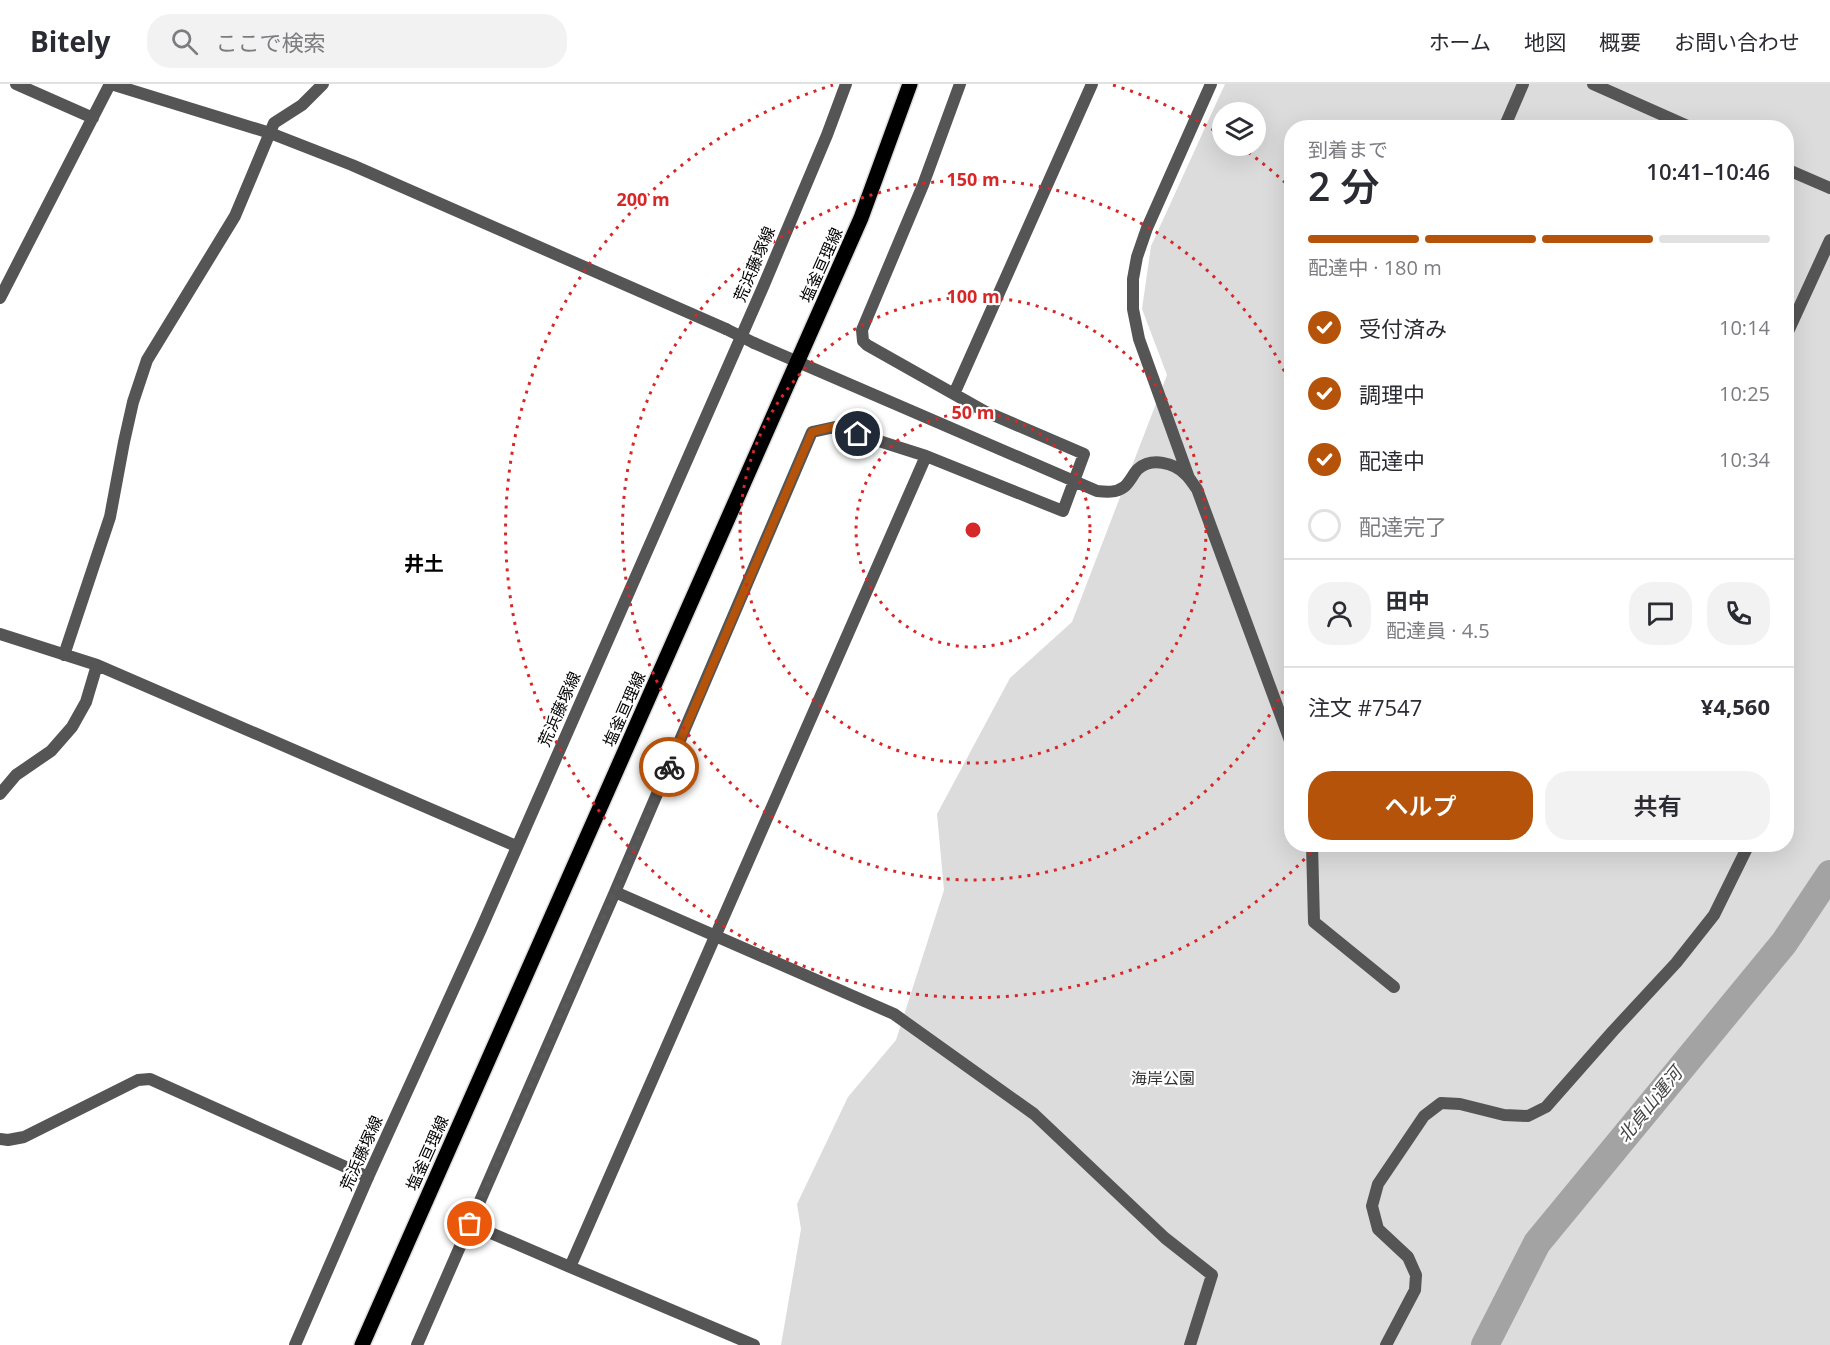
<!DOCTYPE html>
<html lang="ja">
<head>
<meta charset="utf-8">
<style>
  body { margin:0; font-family:"Open Sans","Noto Sans JP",sans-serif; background:#f2f2f3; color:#2b2b33; height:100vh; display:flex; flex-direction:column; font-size:22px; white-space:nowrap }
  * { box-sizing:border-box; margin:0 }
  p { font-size:20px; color:#7c7c81 }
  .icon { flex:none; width:33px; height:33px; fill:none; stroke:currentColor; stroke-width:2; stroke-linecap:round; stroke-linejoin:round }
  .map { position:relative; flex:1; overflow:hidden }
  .side { position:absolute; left:1284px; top:36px; width:510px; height:732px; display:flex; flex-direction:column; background:#fff; border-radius:24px; box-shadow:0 6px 24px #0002 }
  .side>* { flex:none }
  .buttons { position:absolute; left:1212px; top:18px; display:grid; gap:12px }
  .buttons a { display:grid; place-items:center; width:54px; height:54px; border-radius:50%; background:#fff; box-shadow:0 6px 24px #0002; font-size:30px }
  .pin { position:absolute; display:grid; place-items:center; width:51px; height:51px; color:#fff; margin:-26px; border:3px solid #fff; border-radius:50%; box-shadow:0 2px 6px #0007 }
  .courier { position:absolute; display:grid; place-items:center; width:60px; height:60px; margin:-30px; border:4px solid #b45309; border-radius:50%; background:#fff; color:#222; box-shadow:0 2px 8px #0007 }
  .head em { font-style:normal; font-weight:600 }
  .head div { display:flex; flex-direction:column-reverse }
  .head { display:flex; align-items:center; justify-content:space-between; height:102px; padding:0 24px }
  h1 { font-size:39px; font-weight:600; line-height:45px }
  .bar { display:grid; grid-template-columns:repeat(4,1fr); gap:9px 6px; align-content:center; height:72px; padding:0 24px }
  .bar i { height:8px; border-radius:4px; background:#e1e1e2 }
  .bar .active { background:#b45309 }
  .bar p { grid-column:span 4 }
  .line { display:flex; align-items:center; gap:15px; padding:0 24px; border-top:2px solid #e1e1e2 }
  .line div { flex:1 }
  .round { display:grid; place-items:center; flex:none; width:63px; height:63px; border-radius:24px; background:#f2f2f3 }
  ol { padding:0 24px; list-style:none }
  li { display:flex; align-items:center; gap:18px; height:66px }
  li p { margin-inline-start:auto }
  li .icon { padding:6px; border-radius:50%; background:#b45309; color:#fff; stroke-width:4 }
  li:last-child { color:#7c7c81 }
  li i { width:33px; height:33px; border:3px solid #e1e1e2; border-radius:50% }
  .cta { display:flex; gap:12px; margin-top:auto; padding:12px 24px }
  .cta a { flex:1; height:69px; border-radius:24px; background:#b45309; color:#fff; font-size:24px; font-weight:600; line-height:69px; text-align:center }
  .cta a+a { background:#f2f2f3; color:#2b2b33 }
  header { display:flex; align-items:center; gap:36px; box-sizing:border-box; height:84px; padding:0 30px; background:#fff; border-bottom:2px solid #e1e1e2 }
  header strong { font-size:28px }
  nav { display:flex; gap:33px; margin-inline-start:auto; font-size:21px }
  .search { width:420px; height:54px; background:#f2f2f3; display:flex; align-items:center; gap:15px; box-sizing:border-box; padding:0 21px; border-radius:24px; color:#7c7c81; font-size:22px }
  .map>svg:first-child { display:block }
</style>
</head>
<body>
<header>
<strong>Bitely</strong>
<div class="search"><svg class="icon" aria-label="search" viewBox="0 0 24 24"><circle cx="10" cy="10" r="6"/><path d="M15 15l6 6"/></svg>ここで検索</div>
<nav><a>ホーム</a><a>地図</a><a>概要</a><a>お問い合わせ</a></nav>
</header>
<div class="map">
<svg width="1830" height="1261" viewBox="0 0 1830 1261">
  <rect width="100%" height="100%" fill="#fff"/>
  <path fill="#dcdcdc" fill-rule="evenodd" d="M1225 0H1830V1261H781L801 1145 797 1120 848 1013 896 956 944 806 937 730 1010 594 1072 538 1167 291 1142 225 1151 162ZM1222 28H1256V62H1222ZM1292 44H1786V760H1292Z"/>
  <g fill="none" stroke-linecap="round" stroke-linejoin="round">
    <path stroke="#a3a3a3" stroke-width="28" d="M1485 1261 1537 1159 1784 859 1830 790"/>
    <g stroke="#dbdbdb" stroke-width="18">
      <path id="primary" d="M362 1261 861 134 910 0"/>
    </g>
    <path stroke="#555" stroke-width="12" d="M16 0 93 34
      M1593 0 1692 44
      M1504 44 1523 0
      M1786 85 1830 104
      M0 214 110 0
      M1786 252 1830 156
      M798 278 1097 407C1106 408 1116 409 1124 403 1130 398 1133 390 1138 385 1152 373 1174 379 1185 390 1190 394 1193 400 1197 405L1292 662
      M954 310 1092 0
      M1189 394 1139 255 1133 225V195L1137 173 1147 144 1211 0
      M0 550 97 581 516 762
      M64 571 110 433 124 358 133 318 147 276 235 132 274 39 302 21 323 0
      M0 710 16 691 51 667 72 643 86 618 97 581
      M1786 725 1788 724
      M1312 760 1314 838 1394 903
      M615 808 894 930 1034 1030 1165 1154 1212 1191 1190 1261
      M0 1055 8 1056 24 1053 138 996 150 995 368 1093
      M470 1140 570 1183 926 372
      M570 1183 754 1261
      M417 1261 615 808 812 348 835 343 926 372 1063 427 1084 370 984 327 867 261 863 257 862 246 923 101 960 0
      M1386 1261 1415 1206 1416 1191 1408 1173 1378 1145 1372 1122 1378 1100 1424 1032 1441 1019 1460 1020 1504 1031 1528 1032 1546 1023 1613 947 1676 879 1714 831 1749 760"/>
    <path stroke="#555" stroke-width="12" d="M111 0 270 49 352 81 726 245
      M754 259 798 278
      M295 1261 368 1093 481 845 763 203 827 51 846 0"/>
    <use href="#primary" stroke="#000" stroke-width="15"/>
    <path stroke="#555" stroke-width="12" d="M726 245 754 259"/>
  </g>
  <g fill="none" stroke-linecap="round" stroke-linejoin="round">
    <path stroke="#595959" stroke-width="6" stroke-dasharray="0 10.8" d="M470 1140 669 683"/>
    <path stroke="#b45309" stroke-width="8" d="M669 683 812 348 836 342 858 350"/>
  </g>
  <g fill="none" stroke="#d62828" stroke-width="3" stroke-dasharray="3 6">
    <circle cx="973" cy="446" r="117"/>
    <circle cx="973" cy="446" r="233"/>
    <path d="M1291 591A350 350 0 1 1 1291 301"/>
    <path d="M1317 762A467 467 0 1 1 833 1M1113 1A467 467 0 0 1 1220 50M1241 63A467 467 0 0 1 1291 104"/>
  </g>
  <g text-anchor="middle" stroke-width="4.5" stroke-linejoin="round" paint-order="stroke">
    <g font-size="16" fill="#000" stroke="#fff">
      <text transform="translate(754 180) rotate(-67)" y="6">荒浜藤塚線</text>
      <text transform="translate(821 181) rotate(-66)" y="6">塩釜亘理線</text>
      <text transform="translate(559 625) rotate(-66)" y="6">荒浜藤塚線</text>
      <text transform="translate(624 625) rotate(-66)" y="6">塩釜亘理線</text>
      <text transform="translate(361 1069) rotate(-66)" y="6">荒浜藤塚線</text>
      <text transform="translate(427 1069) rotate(-66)" y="6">塩釜亘理線</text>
    </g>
    <g font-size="16" fill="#333" stroke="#fff">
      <text x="1163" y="1000">海岸公園</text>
    </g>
    <g font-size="18" font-style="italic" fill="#444" stroke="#fff">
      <text transform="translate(1650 1021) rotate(-51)" y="6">北貞山運河</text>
    </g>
    <g font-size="20" font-weight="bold" fill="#000" stroke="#fff">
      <text x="424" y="487">井土</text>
    </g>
  </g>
  <circle cx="973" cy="446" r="9" fill="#d62828" stroke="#fff" stroke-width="3"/>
  <g font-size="18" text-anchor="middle" font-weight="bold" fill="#d62828" stroke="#fff" stroke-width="4.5" stroke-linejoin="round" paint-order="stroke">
    <text x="973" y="102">150 m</text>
    <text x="643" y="122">200 m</text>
    <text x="973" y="219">100 m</text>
    <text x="973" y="335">50 m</text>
  </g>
</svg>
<div class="buttons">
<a><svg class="icon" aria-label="layers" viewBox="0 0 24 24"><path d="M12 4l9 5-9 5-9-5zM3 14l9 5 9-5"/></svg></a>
</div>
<div class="pin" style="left:470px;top:1140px;background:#ea580c"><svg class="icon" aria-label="bag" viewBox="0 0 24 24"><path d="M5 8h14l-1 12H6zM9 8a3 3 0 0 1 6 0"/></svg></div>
<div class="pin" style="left:858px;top:350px;background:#1f2937"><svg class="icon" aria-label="home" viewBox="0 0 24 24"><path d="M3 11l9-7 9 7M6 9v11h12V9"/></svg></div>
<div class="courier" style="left:669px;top:683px"><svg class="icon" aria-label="bike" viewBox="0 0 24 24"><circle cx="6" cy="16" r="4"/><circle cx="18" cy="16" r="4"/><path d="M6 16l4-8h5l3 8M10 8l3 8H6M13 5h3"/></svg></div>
<section class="side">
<div class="head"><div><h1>2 分</h1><p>到着まで</p></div><em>10:41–10:46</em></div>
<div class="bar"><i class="active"></i><i class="active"></i><i class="active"></i><i></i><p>配達中 · 180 m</p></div>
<ol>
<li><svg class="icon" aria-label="check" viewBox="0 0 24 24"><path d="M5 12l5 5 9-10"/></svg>受付済み<p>10:14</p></li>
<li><svg class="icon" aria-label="check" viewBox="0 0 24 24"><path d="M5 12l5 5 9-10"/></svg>調理中<p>10:25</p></li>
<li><svg class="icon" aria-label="check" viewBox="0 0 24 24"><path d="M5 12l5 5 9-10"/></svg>配達中<p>10:34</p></li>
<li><i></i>配達完了</li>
</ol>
<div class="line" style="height:108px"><a class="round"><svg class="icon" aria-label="person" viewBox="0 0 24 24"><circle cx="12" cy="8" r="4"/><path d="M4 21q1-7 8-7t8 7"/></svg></a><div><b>田中</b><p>配達員 · 4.5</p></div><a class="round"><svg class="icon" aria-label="chat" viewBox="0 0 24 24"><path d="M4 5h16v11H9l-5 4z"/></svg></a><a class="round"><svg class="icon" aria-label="phone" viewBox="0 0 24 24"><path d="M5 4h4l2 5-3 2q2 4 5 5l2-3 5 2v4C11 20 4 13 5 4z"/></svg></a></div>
<div class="line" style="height:78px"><div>注文 #7547</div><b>¥4,560</b></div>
<div class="cta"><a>ヘルプ</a><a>共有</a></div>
</section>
</div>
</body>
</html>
